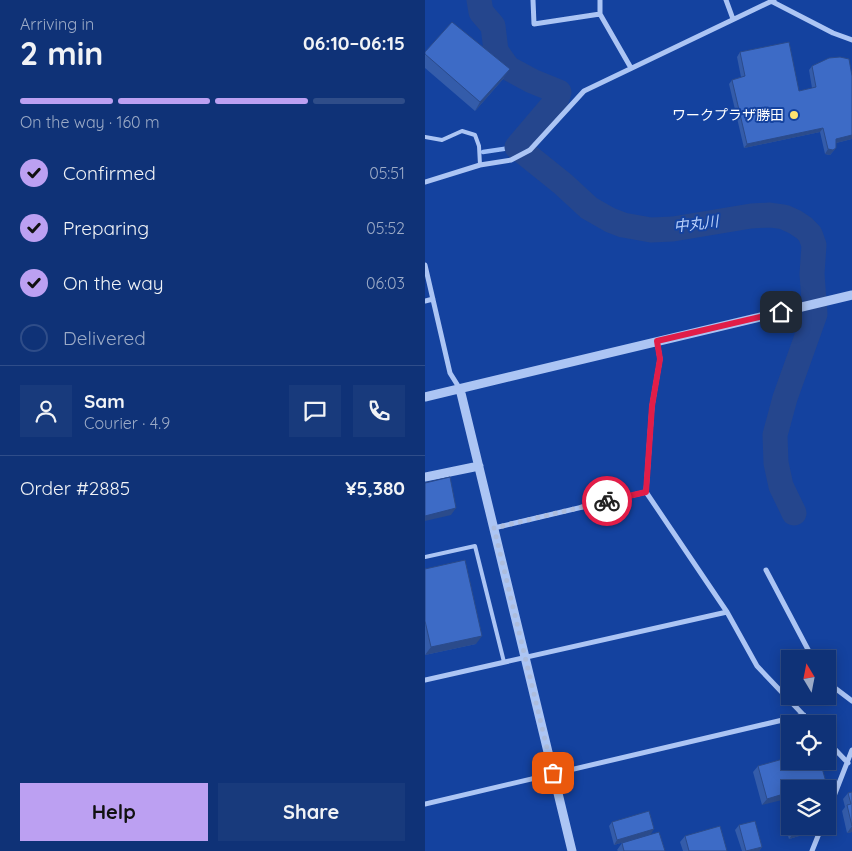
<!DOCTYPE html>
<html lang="en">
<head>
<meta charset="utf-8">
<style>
  body { margin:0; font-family:Quicksand,"Noto Sans JP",sans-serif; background:#183a7c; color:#f1f3f6; height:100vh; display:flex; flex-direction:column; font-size:19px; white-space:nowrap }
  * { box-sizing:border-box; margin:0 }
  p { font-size:16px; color:#9baac6 }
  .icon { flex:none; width:28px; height:28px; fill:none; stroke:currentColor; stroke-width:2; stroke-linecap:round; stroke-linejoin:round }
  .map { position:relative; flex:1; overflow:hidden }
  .sheet { display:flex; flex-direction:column; background:#0f3277; width:425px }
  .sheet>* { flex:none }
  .needle { width:32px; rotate:350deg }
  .tools { position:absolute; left:356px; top:650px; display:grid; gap:10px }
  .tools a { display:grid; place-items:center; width:55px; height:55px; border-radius:0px; background:#0f3277; box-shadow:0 2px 12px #0003,0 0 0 1px #2f4d89; font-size:25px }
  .pin { position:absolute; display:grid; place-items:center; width:42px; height:42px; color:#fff; margin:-21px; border-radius:10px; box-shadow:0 2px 8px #0006 }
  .courier { position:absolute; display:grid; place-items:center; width:50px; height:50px; margin:-25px; border:4px solid #e11d48; border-radius:50%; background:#fff; color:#222; box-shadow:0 1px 6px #0007 }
  .summary em { font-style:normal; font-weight:800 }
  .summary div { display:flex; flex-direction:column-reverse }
  .summary { display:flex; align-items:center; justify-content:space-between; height:85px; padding:0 20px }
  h1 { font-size:32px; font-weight:800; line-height:38px }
  .bar { display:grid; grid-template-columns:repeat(4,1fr); gap:8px 5px; align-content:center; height:60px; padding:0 20px }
  .bar i { height:6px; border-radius:4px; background:#2f4d89 }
  .bar .active { background:#bca0f2 }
  .bar p { grid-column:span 4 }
  .line { display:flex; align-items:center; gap:12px; padding:0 20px; border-top:1px solid #2f4d89 }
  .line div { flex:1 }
  .round { display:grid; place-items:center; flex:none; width:52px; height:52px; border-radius:0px; background:#183a7c }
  ol { padding:0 20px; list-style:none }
  li { display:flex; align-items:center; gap:15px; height:55px }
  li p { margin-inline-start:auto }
  li .icon { padding:5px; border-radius:50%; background:#bca0f2; color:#111; stroke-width:4 }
  li:last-child { color:#9baac6 }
  li i { width:28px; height:28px; border:2px solid #2f4d89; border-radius:50% }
  .cta { display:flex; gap:10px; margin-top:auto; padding:10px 20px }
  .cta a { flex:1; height:58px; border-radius:0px; background:#bca0f2; color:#111; font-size:20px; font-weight:800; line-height:58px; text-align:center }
  .cta a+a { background:#183a7c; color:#f1f3f6 }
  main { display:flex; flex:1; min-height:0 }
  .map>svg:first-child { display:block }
</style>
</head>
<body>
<main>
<section class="sheet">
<div class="summary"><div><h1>2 min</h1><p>Arriving in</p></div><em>06:10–06:15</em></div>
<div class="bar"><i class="active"></i><i class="active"></i><i class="active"></i><i></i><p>On the way · 160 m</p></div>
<ol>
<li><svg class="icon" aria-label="check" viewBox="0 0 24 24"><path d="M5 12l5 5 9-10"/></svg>Confirmed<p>05:51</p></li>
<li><svg class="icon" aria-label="check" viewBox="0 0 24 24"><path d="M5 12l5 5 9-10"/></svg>Preparing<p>05:52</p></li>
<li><svg class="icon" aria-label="check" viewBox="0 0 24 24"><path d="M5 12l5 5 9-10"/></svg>On the way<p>06:03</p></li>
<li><i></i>Delivered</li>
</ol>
<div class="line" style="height:90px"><a class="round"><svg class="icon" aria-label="person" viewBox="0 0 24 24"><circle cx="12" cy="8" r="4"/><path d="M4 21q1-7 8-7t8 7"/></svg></a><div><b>Sam</b><p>Courier · 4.9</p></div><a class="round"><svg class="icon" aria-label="chat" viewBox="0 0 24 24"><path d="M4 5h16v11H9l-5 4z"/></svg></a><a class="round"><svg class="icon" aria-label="phone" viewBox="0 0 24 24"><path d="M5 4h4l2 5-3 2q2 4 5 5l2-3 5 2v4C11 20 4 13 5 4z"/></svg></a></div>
<div class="line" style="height:65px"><div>Order #2885</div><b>¥5,380</b></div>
<div class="cta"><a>Help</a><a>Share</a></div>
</section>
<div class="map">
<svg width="427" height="851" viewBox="0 0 427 851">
  <rect width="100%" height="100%" fill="#14429f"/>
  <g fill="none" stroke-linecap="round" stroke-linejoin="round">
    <path stroke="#9ebef7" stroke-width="4.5" d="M58 152 92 147"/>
    <path stroke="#25468d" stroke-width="25" d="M54 0 56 12 68 26 71 51 83 68 107 81 134 92 131 101 92 147 138 184 164 208 185 220 198 225 226 230 248 229 326 216 345 215 359 217 370 222 379 228 385 234 389 245 387 274 390 314 360 398 350 435 351 463 356 486 369 513"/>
    <path stroke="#acc5f4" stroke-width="4" d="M0 137 17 140 37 131 50 135 54 146 55 165
      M0 557 50 546 79 662"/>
    <path stroke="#acc5f4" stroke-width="5" d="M108 0 109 24 175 14
      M175 0V14L206 68
      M301 0 308 19
      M346 1 408 33 427 40
      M0 182 55 165 86 160 105 150 159 91 349 0
      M0 265 25 373 35 389
      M0 301 8 299
      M232 341 235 359 227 406 221 492 302 612 332 666 387 724
      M69 528 221 492
      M341 570 388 659
      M0 680 302 612
      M402 682 427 701
      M402 741 423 763
      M0 804 379 715
      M402 814 427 750
      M387 851 397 826"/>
    <path stroke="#acc5f4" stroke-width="9" d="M35 389 147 851
      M0 397 427 295
      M0 477 54 466"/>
  </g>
  <path fill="#345caa" d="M0 52 79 78 50 111 0 68Z
    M315 52 374 91 387 88 384 70 387 66 427 76V139L411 143V148L405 155 400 154 395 132 319 148 304 84 307 80 316 77 312 57Z
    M0 569 51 644 0 655Z
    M395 761 337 805 328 772 333 766Z
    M427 792V832L422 833 417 811 420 807 418 799 423 793Z
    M361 813 384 833 364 839 357 817Z
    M187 822 226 834 189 845 184 826Z
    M314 825 337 847 334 851H317L310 830Z
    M260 836 302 851H258L255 842Z
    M197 843 240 851H193L192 850Z"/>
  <path fill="#2b4b8b" d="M85 69 79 78 50 111 55 102Z
    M398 128 395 132 319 148 322 144Z
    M427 135V139L407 144 411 139Z
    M411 148 405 155 400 154 403 149Z
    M31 508 26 515 0 521V516Z
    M57 636 51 644 0 655 6 647Z
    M401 782 397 789H378Z
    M365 792V798L337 805 342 799Z
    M427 826V832L422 833Z
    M229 829 226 834 189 845 192 840Z
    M388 829 384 833 364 839 367 835Z
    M337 847 334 851H322Z"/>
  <path fill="#3d6bc6" stroke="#2b4b8b" d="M27 22 85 69 55 102 0 54V52Z
    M364 42 374 91 391 87 387 66 404 58 415 57 424 59 427 76V135L411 139V148L408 150 403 149 398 128 322 144 307 80 320 76 315 52Z
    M25 477 31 508 0 516V483Z
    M40 560 57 636 6 647 0 621V569Z
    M365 757V761H395L401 782 378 789H365V792L342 799 333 766Z
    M427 792V826L422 805 426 804 423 793Z
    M224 811 229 829 192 840 187 822Z
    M365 811V826H387L388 829 367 835 361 813Z
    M330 821 337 847 321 851 314 825Z
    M295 826 302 851H264L260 836Z
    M234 832 240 851H199L197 843Z"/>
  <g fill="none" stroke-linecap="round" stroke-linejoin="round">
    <path stroke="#adbddd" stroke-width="5" stroke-dasharray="0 9" d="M128 773 69 528 182 501"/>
    <path stroke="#e11d48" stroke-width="6" d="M182 501 221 492 227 406 235 359 232 341 356 312"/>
  </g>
  <circle fill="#ffe46f" stroke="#14429f" stroke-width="2" cx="369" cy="115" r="5"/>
  <g text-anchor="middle" stroke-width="4" stroke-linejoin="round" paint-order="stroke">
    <g font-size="14" fill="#fff" stroke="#14429f" text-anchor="end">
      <text x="359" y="120">ワークプラザ勝田</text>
    </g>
    <g font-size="15" font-style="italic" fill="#b9d0fa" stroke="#14429f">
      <text transform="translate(271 224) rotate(-7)" y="5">中丸川</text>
    </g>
  </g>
</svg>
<div class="tools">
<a><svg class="needle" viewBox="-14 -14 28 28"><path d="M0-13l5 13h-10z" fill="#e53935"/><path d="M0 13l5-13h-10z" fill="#9baac6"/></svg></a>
<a><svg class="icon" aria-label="locate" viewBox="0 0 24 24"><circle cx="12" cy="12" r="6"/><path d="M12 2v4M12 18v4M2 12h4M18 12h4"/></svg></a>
<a><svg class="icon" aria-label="layers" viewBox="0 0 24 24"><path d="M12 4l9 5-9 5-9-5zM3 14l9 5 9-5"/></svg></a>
</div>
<div class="pin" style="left:128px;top:773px;background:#ea580c"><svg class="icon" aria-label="bag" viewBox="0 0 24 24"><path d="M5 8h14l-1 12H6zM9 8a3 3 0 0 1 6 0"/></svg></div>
<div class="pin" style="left:356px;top:312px;background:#1f2937"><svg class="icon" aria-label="home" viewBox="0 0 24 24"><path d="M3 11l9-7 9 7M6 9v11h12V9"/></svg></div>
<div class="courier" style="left:182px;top:501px"><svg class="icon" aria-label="bike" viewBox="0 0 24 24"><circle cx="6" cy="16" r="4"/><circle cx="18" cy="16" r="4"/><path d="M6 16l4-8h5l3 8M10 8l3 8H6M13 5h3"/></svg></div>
</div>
</main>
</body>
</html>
